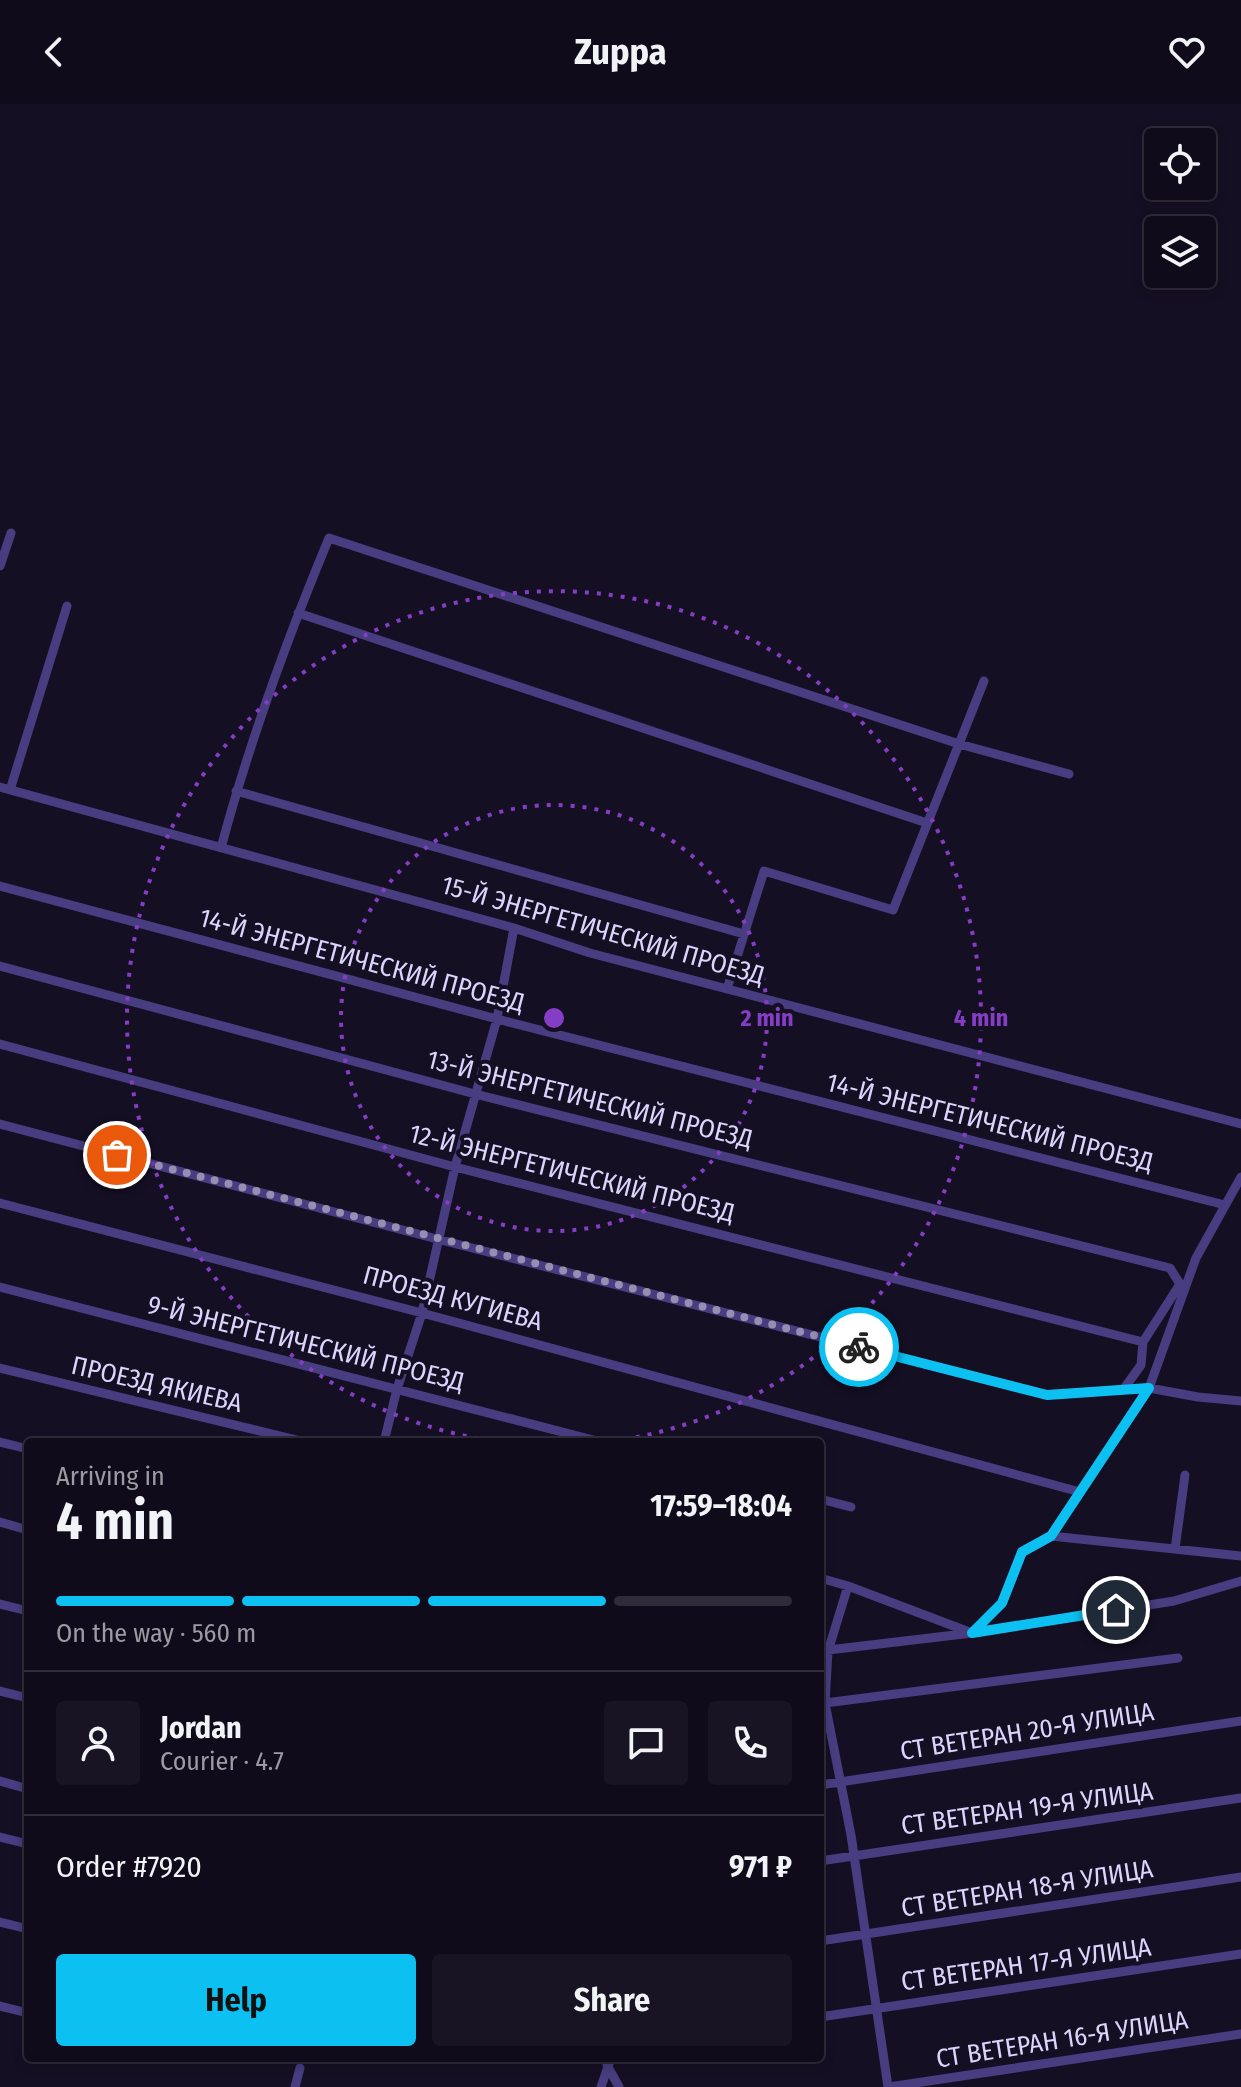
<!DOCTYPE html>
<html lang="en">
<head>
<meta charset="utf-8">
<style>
  body { margin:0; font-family:"Fira Sans Condensed",sans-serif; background:#191423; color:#f1f3f6; height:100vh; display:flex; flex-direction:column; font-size:30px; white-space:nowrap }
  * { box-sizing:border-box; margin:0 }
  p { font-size:26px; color:#9c9ba2 }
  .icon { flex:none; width:44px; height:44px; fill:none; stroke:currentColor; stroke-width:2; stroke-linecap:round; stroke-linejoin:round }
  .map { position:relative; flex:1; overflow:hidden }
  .side { position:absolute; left:24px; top:1334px; width:800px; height:624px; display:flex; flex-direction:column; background:#100b1a; border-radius:8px; box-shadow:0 4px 12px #0003,0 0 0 2px #302b39 }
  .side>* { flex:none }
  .controls { position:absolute; left:1144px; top:24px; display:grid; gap:16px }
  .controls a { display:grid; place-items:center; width:72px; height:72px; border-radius:8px; background:#100b1a; box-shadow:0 4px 12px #0003,0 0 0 2px #302b39; font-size:40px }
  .pin { position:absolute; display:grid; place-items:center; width:68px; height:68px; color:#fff; margin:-34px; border:4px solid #fff; border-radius:50%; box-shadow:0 2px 8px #0007 }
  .courier { position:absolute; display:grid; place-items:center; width:80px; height:80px; margin:-40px; border:6px solid #0cc0f1; border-radius:50%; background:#fff; color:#222; box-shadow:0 2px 10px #0007 }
  .head em { font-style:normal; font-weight:700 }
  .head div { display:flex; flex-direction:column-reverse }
  .head { display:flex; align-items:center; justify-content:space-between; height:136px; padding:0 32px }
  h1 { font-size:52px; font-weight:700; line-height:60px }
  .bar { display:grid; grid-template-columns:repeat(4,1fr); gap:12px 8px; align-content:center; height:96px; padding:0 32px }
  .bar i { height:10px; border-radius:6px; background:#302b39 }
  .bar .selected { background:#0cc0f1 }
  .bar p { grid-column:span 4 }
  .line { display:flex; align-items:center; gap:20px; padding:0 32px; border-top:2px solid #302b39 }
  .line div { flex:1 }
  .round { display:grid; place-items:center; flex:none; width:84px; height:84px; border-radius:8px; background:#191423 }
  .primary-button { display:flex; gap:16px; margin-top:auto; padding:16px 32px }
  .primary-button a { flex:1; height:92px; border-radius:8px; background:#0cc0f1; color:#111; font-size:32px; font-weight:700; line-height:92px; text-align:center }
  .primary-button a+a { background:#191423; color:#f1f3f6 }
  header { display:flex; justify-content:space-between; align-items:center; height:104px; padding:0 32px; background:#100b1a; font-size:36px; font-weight:700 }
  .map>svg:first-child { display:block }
</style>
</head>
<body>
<header><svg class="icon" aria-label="back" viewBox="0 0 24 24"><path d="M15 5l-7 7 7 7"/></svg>Zuppa<svg class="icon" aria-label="heart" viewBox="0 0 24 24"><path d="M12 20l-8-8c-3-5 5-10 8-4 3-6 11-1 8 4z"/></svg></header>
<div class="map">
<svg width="1241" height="1983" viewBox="0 0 1241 1983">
  <rect width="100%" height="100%" fill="#150f23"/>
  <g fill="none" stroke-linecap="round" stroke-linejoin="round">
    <path stroke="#473d80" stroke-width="9" d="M0 462 11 429
      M298 509 927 719
      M0 683 514 824 590 849 1241 1020
      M10 686 67 502
      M236 687 744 830
      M221 744C249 639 287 535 329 434L959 640 1069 670
      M0 782 497 915 1225 1101
      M0 862 475 990 1170 1164 1180 1180 1143 1238 1141 1261 1123 1286
      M727 885 764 767 893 806 984 577
      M0 940 455 1063 1143 1238
      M0 1020 437 1135 1047 1291 1149 1284 1198 1293 1241 1297
      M0 1099 422 1209 1080 1388
      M0 1183 601 1338
      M0 1264 305 1338
      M0 1338 28 1345
      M384 1338 397 1285 422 1209 455 1063 497 915 514 824
      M820 1395 851 1403
      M0 1418 28 1426
      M1051 1432 1149 1284 1196 1154 1241 1073
      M1175 1445 1185 1371
      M820 1474 848 1482 972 1529 1002 1499 1022 1448 1051 1432 1241 1452
      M848 1482 828 1547 825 1599 851 1731 888 1983
      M0 1500 28 1507
      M820 1547 972 1529 1174 1497 1241 1477
      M0 1587 28 1594
      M825 1599 1178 1554
      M0 1677 28 1685
      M820 1681 1241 1617
      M0 1733 28 1740
      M820 1757 1241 1694
      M0 1818 28 1825
      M820 1837 1241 1773
      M0 1902 28 1909
      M820 1913 1241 1850
      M607 1961 619 1983
      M295 1983 300 1964
      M601 1983 611 1954
      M889 1983 1241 1930"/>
  </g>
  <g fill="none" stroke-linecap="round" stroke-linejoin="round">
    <path stroke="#978fb1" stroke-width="8" stroke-dasharray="0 14.4" d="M117 1051 859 1243"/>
    <path stroke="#0cc0f1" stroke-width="10" d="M859 1243 1047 1291 1149 1284 1051 1432 1022 1448 1002 1499 972 1529 1116 1506"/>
  </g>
  <g fill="none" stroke="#853dc5" stroke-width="4" stroke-dasharray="4 8">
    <circle cx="554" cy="914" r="213"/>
    <path d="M502 1338A427 427 0 1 1 606 1338"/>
  </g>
  <g text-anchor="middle" stroke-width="8" stroke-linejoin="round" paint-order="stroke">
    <g font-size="26" fill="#ddd4fd" stroke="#150f23">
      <text transform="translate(603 826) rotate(16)" y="9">15-Й ЭНЕРГЕТИЧЕСКИЙ ПРОЕЗД</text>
      <text transform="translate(362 856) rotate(15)" y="9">14-Й ЭНЕРГЕТИЧЕСКИЙ ПРОЕЗД</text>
      <text transform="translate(590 995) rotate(14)" y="9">13-Й ЭНЕРГЕТИЧЕСКИЙ ПРОЕЗД</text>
      <text transform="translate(990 1018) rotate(14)" y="9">14-Й ЭНЕРГЕТИЧЕСКИЙ ПРОЕЗД</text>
      <text transform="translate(572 1069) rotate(14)" y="9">12-Й ЭНЕРГЕТИЧЕСКИЙ ПРОЕЗД</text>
      <text transform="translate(453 1194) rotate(15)" y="9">ПРОЕЗД КУГИЕВА</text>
      <text transform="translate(306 1239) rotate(14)" y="9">9-Й ЭНЕРГЕТИЧЕСКИЙ ПРОЕЗД</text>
      <text transform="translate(157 1280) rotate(13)" y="9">ПРОЕЗД ЯКИЕВА</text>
      <text transform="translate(1027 1627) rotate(-9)" y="9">СТ ВЕТЕРАН 20-Я УЛИЦА</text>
      <text transform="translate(1027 1704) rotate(-8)" y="9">СТ ВЕТЕРАН 19-Я УЛИЦА</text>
      <text transform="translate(1027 1784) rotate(-9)" y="9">СТ ВЕТЕРАН 18-Я УЛИЦА</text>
      <text transform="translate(1026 1860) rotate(-8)" y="9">СТ ВЕТЕРАН 17-Я УЛИЦА</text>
      <text transform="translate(1062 1935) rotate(-9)" y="9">СТ ВЕТЕРАН 16-Я УЛИЦА</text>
    </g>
  </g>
  <circle cx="554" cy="914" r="12" fill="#853dc5" stroke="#150f23" stroke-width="4"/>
  <g font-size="24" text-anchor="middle" font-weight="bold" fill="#853dc5" stroke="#150f23" stroke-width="8" stroke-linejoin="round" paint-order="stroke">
    <text x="767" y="922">2 min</text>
    <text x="981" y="922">4 min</text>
  </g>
</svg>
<div class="controls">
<a><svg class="icon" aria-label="locate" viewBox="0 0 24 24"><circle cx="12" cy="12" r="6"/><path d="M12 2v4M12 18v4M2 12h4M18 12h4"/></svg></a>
<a><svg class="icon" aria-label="layers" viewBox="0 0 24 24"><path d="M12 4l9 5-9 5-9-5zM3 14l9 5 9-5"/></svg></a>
</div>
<div class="pin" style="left:117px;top:1051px;background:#ea580c"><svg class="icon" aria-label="bag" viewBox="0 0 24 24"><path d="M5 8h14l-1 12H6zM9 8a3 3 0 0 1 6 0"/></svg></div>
<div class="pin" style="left:1116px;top:1506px;background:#1f2937"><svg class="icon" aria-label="home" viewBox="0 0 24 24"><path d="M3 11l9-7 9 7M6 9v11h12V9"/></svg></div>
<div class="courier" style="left:859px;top:1243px"><svg class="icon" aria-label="bike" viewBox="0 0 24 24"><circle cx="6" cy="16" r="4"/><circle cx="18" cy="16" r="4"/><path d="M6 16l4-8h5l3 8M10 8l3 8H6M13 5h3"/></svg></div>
<section class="side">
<div class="head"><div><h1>4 min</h1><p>Arriving in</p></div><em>17:59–18:04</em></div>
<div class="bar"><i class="selected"></i><i class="selected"></i><i class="selected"></i><i></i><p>On the way · 560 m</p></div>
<div class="line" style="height:144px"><a class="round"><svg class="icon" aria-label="person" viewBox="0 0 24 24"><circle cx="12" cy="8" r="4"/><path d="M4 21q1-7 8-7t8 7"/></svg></a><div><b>Jordan</b><p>Courier · 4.7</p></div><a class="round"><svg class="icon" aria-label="chat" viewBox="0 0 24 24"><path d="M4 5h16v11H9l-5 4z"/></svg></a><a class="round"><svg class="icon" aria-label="phone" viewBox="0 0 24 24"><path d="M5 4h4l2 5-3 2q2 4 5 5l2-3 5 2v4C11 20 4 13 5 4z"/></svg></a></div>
<div class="line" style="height:104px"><div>Order #7920</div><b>971 ₽</b></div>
<div class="primary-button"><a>Help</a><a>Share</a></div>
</section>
</div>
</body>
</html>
